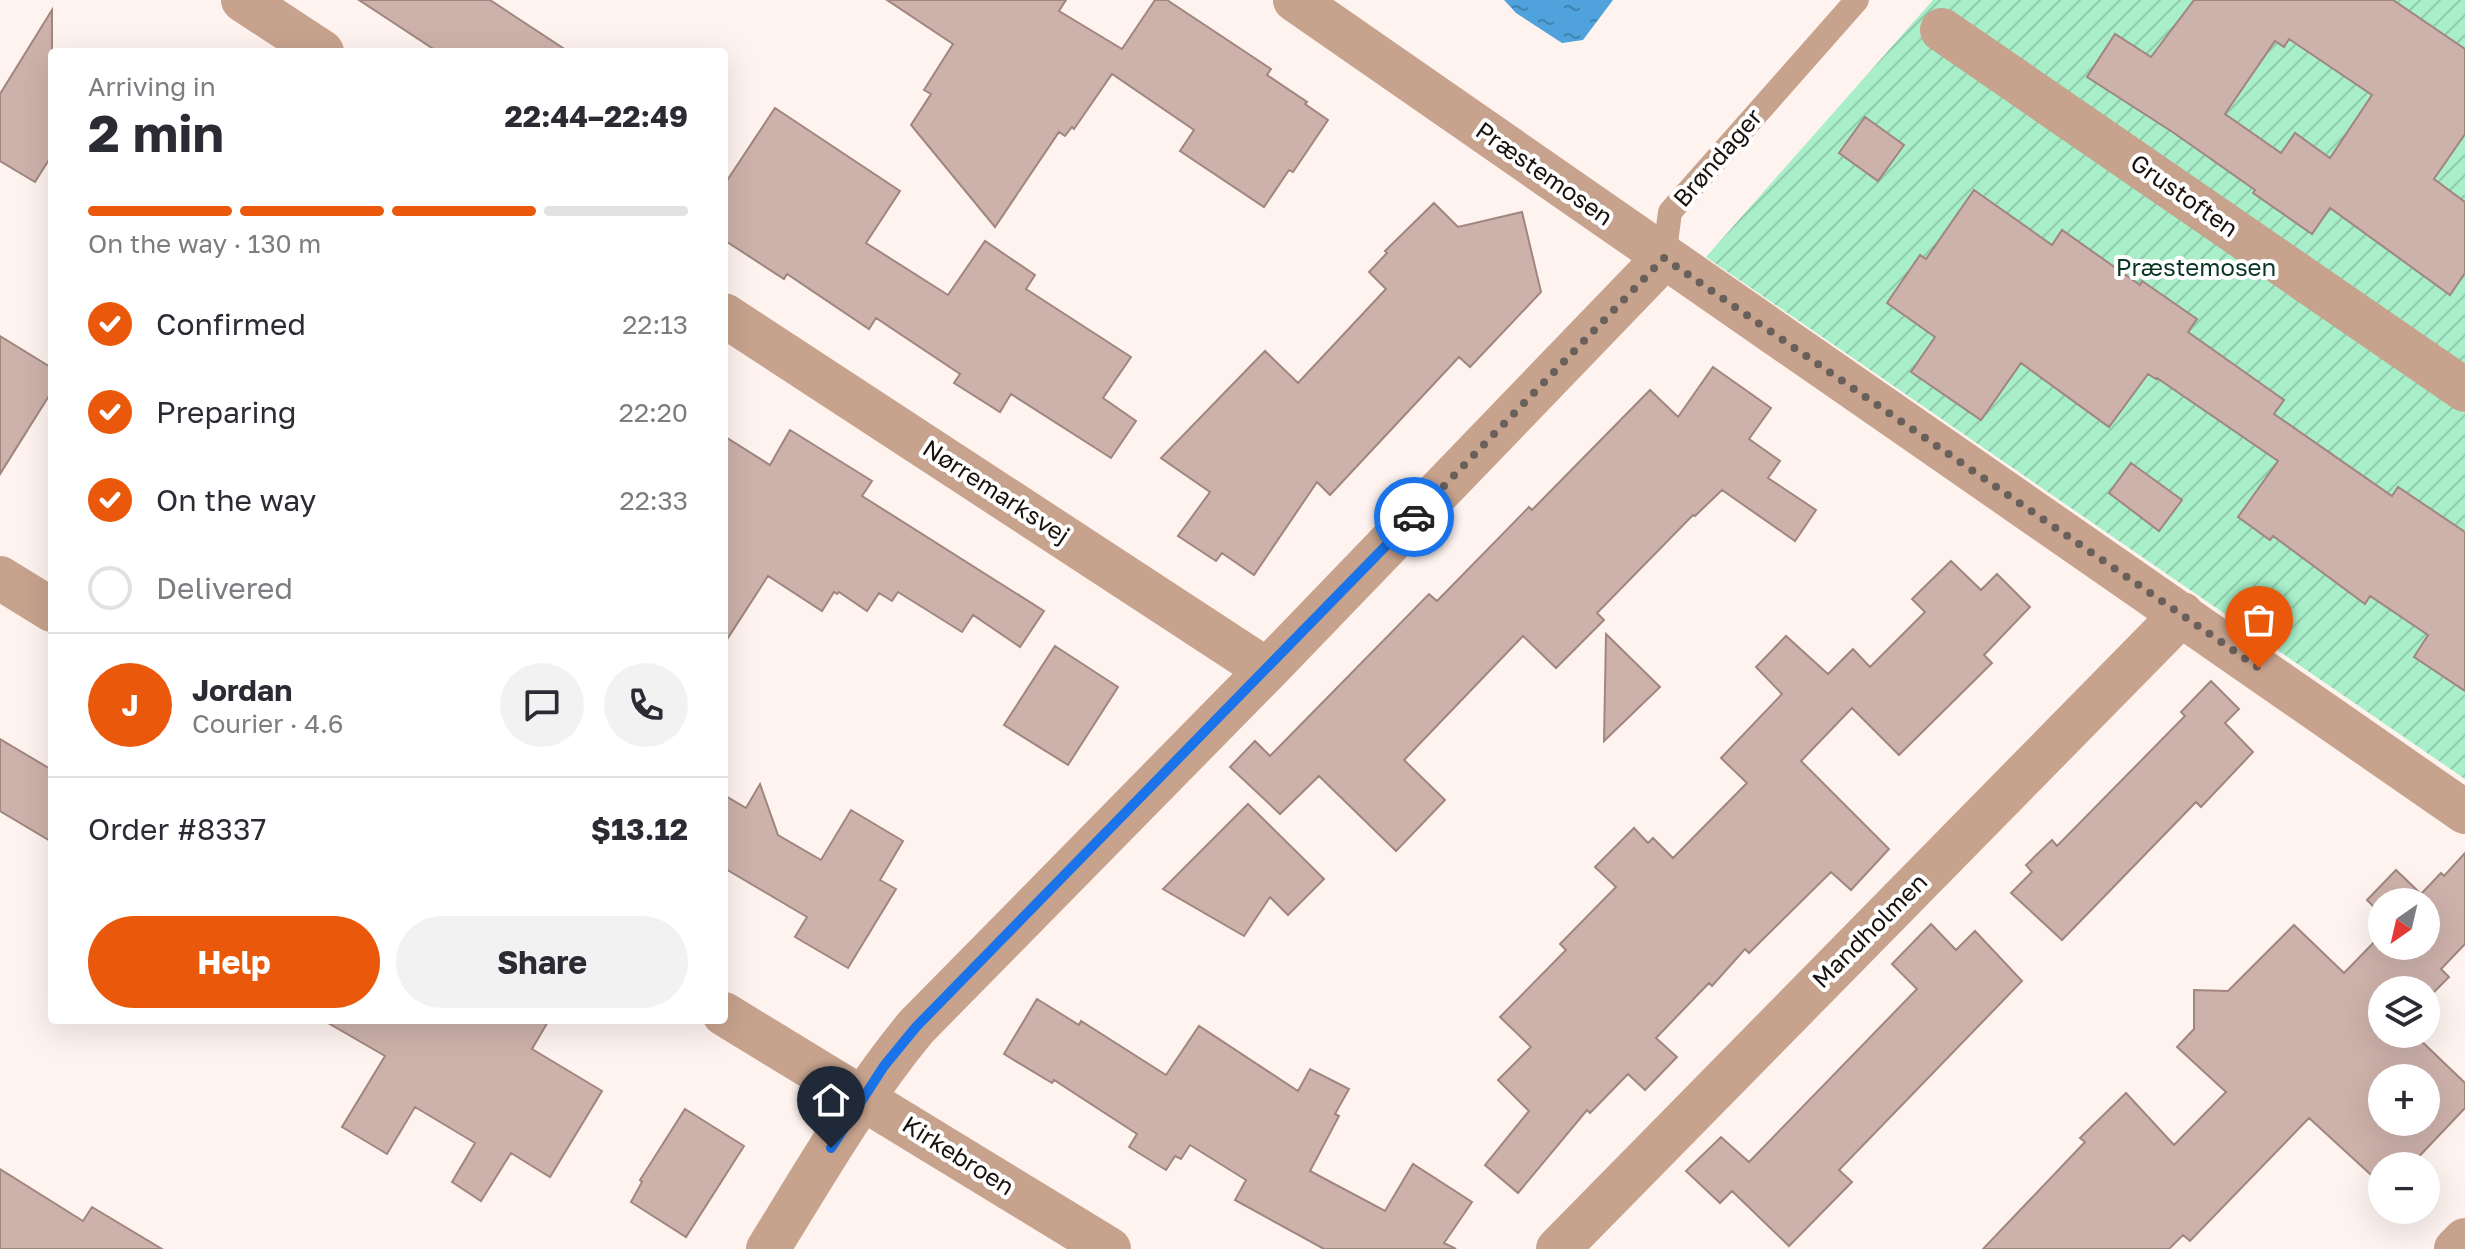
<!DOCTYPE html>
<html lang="en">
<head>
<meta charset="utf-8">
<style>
  body { margin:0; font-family:"Golos Text",sans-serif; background:#f2f2f3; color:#2b2b33; height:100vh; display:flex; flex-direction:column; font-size:30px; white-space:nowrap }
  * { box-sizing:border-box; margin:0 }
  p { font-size:26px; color:#7c7c81 }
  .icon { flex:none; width:44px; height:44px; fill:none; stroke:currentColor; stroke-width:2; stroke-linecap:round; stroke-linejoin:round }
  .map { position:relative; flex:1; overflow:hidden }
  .side { position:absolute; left:48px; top:48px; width:680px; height:976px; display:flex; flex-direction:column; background:#fff; border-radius:8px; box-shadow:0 8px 32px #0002 }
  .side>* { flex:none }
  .needle { width:52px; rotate:214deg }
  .fabs { position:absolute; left:2368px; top:888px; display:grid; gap:16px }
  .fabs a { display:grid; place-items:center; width:72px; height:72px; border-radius:50%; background:#fff; box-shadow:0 8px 32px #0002; font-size:40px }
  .pin { position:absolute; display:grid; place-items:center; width:68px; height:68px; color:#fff; margin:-82px -34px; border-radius:50% 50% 50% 0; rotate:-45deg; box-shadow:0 0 8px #0007 }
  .pin .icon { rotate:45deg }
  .courier { position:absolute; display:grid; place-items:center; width:80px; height:80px; margin:-40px; border:6px solid #1a73e8; border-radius:50%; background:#fff; color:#222; box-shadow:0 2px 10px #0007 }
  .overview em { font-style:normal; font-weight:700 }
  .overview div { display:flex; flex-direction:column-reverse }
  .overview { display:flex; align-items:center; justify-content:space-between; height:136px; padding:0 40px }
  h1 { font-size:52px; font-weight:700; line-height:60px }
  .bar { display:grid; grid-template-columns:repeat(4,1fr); gap:12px 8px; align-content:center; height:96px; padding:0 40px }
  .bar i { height:10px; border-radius:6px; background:#e1e1e2 }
  .bar .active { background:#ea580c }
  .bar p { grid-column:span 4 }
  .line { display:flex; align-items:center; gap:20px; padding:0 40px; border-top:2px solid #e1e1e2 }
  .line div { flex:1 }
  .round { display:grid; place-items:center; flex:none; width:84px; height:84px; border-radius:42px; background:#f2f2f3 }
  ol { padding:0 40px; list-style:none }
  li { display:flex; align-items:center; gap:24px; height:88px }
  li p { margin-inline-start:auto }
  li .icon { padding:8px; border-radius:50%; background:#ea580c; color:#fff; stroke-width:4 }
  li:last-child { color:#7c7c81 }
  li i { width:44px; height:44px; border:4px solid #e1e1e2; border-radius:50% }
  .button { display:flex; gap:16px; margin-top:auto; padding:16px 40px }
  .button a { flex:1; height:92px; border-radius:48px; background:#ea580c; color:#fff; font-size:32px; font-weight:700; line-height:92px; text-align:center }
  .button a+a { background:#f2f2f3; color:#2b2b33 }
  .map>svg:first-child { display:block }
</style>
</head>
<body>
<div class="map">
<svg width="2465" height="1249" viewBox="0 0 2465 1249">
  <defs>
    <pattern id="garden-furrows" width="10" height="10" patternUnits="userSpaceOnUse" patternTransform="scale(2)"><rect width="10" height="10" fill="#a7eec9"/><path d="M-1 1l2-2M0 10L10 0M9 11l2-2" fill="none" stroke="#8fcbab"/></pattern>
    <pattern id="water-ripples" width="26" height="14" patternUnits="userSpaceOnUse" patternTransform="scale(2)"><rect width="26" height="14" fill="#4fa2dc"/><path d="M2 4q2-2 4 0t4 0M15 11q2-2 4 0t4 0" fill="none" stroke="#4183b1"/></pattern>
  </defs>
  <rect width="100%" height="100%" fill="#fef3ef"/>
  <path fill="url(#garden-furrows)" d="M1933 0H2465V779L1706 257Z"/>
  <path fill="url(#water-ripples)" d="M1504 0H1613L1583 40 1562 43 1516 13Z"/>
  <path fill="#cdb2ab" stroke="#a0867f" stroke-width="2" fill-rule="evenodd" d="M359 0H490L569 52H438Z
    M887 0H1066L1059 11 1122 49 1155 0H1167L1271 69 1267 75 1307 102 1305 104 1328 120 1293 172 1289 170 1264 207 1180 151 1194 130 1112 74 1074 129 1072 127 1065 136 1059 132 995 227 911 125 931 94 924 90 953 44Z
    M2194 0H2393L2465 49V134L2434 179 2465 202V273L2450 295 2330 208 2312 234 2253 193 2255 190 2174 133 2087 77 2115 34 2151 57ZM2289 39 2372 95 2330 158 2295 133 2281 153 2225 114 2275 41 2284 47Z
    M52 10V155L35 182 0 161V94Z
    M775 108 900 191 866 243 948 295 985 241 1035 275 1026 289 1131 357 1103 398 1136 421 1111 458 1011 394 1000 412 954 383 960 374 876 318 869 329 787 274 784 279 724 240V185Z
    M1865 117 1904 145 1878 181 1839 153Z
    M1974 190 2052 245 2062 230 2140 285 2142 281 2197 319 2188 332 2284 400 2274 414 2392 496 2398 487 2465 532V691L2414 657 2428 635 2370 596 2365 604 2273 536 2270 540 2238 517 2278 461 2157 378 2156 379 2148 374 2109 427 2021 363 1981 420 1911 372 1935 337 1887 303 1920 255 1926 259Z
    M1434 203 1458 227 1522 212 1541 292 1470 367 1459 357 1330 495 1317 482 1254 575 1222 553 1216 561 1178 536 1210 492 1161 458 1265 351 1298 383 1386 289 1369 272 1387 253 1385 251Z
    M0 336 52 368V391L0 474Z
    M1713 367 1771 408 1749 439 1780 461 1768 478 1816 510 1795 541 1722 490 1695 516 1693 515 1597 613 1604 620 1556 668 1523 636 1404 760 1445 800 1396 851 1319 776 1280 814 1230 767 1255 741 1270 756 1429 594 1437 601 1529 507 1532 510 1650 390 1678 417Z
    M790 430 872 481 862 496 1044 611 1020 647 973 615 962 632 898 592 892 601 879 593 867 611 839 592 837 594 834 592 822 611 768 576 724 644V436L770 465Z
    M2131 463 2182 500 2159 531 2109 493Z
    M1951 561 1981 590 1997 574 2030 607 1984 655 1992 663 1899 755 1852 708 1801 761 1889 849 1851 890 1831 872 1749 953 1745 949 1712 986 1709 983 1656 1038 1677 1057 1645 1090 1628 1074 1590 1113 1587 1110 1518 1193 1485 1165 1529 1111 1498 1080 1531 1047 1500 1017 1566 950 1560 944 1616 887 1595 867 1634 828 1648 843 1653 838 1673 858 1747 783 1721 758 1782 694 1756 667 1786 636 1828 674 1853 649 1870 667 1925 612 1912 599Z
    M1606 634 1660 687 1604 741Z
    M1055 646 1118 687 1068 765 1004 725Z
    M2211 681 2239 709 2225 723 2253 752 2201 807 2196 802 2062 940 2011 893 2032 872 2026 865 2052 840 2057 846 2185 716 2181 712Z
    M0 739 52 770V842L0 811Z
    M760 784 778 835 821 860 851 810 903 841 880 880 896 889 848 968 795 937 807 917 724 868V795L746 808Z
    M1248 804 1324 879 1288 915 1270 897 1244 936 1163 889Z
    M2465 853V944L2441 969 2449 977 2426 1000V990H2382V1034H2414L2465 1083V1108L2410 1166H2382V1185L2309 1118 2190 1241 2183 1235 2169 1249H1983L2085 1142 2080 1138 2126 1093 2174 1145 2226 1092 2177 1047 2194 1029V990L2228 991 2294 925 2344 973 2382 934V946H2426V902H2382V915L2367 900 2396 870 2421 894 2441 873 2444 876ZM2382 1078H2426V1122H2382Z
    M1931 924 1956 950 1975 931 2022 981 1839 1170 1852 1182 1789 1246 1732 1191 1720 1203 1686 1171 1721 1137 1749 1162 1917 989 1892 964Z
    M1037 999 1079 1025 1081 1021 1166 1075 1199 1026 1298 1091 1310 1069 1349 1089 1335 1114 1339 1116 1310 1171 1385 1211 1413 1164 1472 1202 1444 1243 1456 1249H1324L1235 1200 1246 1180 1190 1145 1181 1159 1175 1156 1166 1170 1129 1147 1137 1134 1054 1080 1052 1083 1004 1054Z
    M323 1020H549L532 1049 602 1091 550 1177 511 1153 481 1201 452 1182 475 1143 415 1107 387 1154 342 1127 385 1056Z
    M685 1109 744 1146 686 1237 631 1202 642 1182 640 1180Z
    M0 1169 83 1221 92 1207 162 1249H0Z"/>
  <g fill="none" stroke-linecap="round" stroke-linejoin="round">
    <path stroke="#c7a38d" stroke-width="24" d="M1664 258 1670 212 1857 0"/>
    <path stroke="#c7a38d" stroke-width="44" d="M243 0 322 52
      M1295 0C1684 272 2076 540 2465 812
      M1942 30 2465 390
      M724 315 1267 670
      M0 578 52 610
      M724 1014 1109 1249
      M768 1249C815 1173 859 1096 916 1027L1267 670 1664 258
      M1558 1249 2182 614
      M2456 1249 2465 1240"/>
  </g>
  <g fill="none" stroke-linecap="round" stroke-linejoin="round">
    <path stroke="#69605c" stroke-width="8" stroke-dasharray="0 14.4" d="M1414 517 1664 258 2259 668"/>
    <path stroke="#1a73e8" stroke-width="10" d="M831 1148 884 1066 916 1027 1414 517"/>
  </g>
  <g text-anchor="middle" stroke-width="8" stroke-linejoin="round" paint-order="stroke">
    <g font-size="24" fill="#19110d" stroke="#fff">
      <text transform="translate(1718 158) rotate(-49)" y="8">Brøndager</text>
      <text transform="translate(1544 174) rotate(35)" y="8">Præstemosen</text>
      <text transform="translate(2184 196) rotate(35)" y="8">Grustoften</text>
      <text transform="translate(996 492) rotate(33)" y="8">Nørremarksvej</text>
      <text transform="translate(1870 931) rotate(-45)" y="8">Mandholmen</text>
      <text transform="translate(958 1156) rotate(32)" y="8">Kirkebroen</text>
    </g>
    <g font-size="24" fill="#093623" stroke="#fff">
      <text x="2196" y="276">Præstemosen</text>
    </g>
  </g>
</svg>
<div class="fabs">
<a><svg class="needle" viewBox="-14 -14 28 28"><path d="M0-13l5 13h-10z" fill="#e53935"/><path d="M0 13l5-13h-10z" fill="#7c7c81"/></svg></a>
<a><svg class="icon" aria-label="layers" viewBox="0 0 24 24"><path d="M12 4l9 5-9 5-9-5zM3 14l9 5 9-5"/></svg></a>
<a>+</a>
<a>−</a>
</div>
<div class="pin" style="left:2259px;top:668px;background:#ea580c"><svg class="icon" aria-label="bag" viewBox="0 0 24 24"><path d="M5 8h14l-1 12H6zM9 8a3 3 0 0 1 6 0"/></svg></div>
<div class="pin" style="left:831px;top:1148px;background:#1f2937"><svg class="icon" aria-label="home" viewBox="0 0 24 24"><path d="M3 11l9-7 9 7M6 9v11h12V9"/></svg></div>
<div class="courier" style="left:1414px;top:517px"><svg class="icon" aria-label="car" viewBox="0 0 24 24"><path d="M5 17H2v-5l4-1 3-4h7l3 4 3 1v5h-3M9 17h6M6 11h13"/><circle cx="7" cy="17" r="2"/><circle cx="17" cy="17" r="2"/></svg></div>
<section class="side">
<div class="overview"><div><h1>2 min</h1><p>Arriving in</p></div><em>22:44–22:49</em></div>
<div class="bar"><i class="active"></i><i class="active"></i><i class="active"></i><i></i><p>On the way · 130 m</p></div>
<ol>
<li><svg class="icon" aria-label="check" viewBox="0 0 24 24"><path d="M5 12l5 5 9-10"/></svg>Confirmed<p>22:13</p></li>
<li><svg class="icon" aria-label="check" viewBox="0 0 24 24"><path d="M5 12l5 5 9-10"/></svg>Preparing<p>22:20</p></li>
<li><svg class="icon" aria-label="check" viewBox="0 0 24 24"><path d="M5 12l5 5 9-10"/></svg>On the way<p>22:33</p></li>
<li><i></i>Delivered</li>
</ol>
<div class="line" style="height:144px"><b class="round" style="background:#ea580c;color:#fff">J</b><div><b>Jordan</b><p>Courier · 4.6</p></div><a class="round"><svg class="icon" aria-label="chat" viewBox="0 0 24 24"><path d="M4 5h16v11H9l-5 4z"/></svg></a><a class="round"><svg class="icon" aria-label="phone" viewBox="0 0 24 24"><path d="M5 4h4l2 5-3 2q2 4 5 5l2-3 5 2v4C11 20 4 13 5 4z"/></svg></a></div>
<div class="line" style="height:104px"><div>Order #8337</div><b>$13.12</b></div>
<div class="button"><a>Help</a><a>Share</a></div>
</section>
</div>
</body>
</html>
